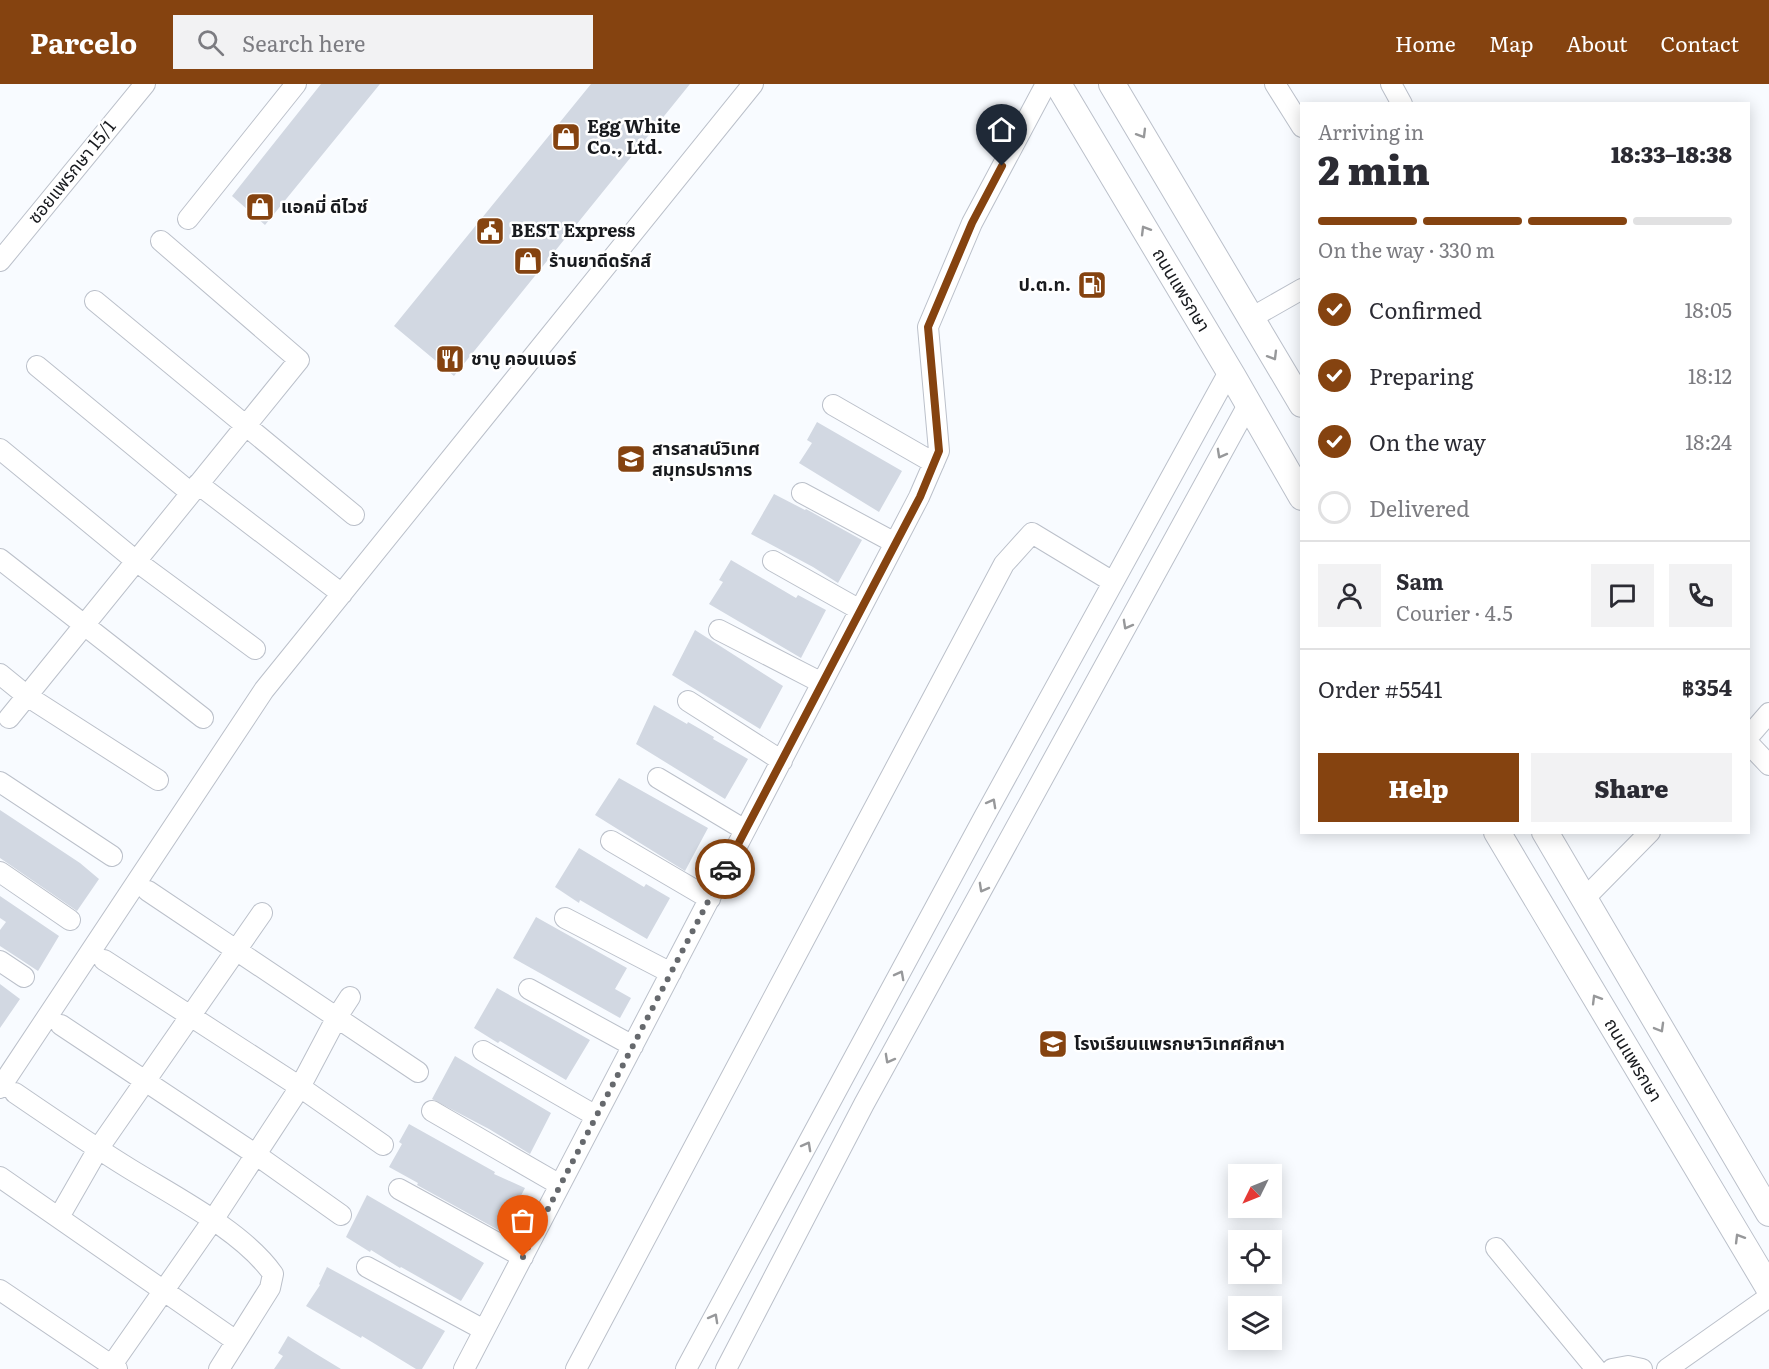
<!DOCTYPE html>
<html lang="en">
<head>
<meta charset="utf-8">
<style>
  body { margin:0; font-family:Literata,"Noto Sans Thai",serif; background:#f2f2f3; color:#2b2b33; height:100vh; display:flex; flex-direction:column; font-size:22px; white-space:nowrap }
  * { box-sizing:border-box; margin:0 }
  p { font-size:20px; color:#7c7c81 }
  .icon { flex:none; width:33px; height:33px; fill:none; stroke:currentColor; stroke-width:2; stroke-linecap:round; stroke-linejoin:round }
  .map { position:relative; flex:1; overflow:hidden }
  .side { position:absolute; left:1300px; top:18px; width:450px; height:732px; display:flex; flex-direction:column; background:#fff; border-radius:0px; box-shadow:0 3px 15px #0003 }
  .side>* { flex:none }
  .needle { width:39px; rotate:227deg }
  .tools { position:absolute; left:1228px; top:1080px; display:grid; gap:12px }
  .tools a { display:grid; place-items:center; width:54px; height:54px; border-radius:0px; background:#fff; box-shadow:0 3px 15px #0003; font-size:30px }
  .pin { position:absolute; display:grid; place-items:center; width:51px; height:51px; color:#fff; margin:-62px -26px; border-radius:50% 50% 50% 0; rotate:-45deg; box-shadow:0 0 6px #0007 }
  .pin .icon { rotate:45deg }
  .courier { position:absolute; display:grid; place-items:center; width:60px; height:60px; margin:-30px; border:4px solid #854310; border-radius:50%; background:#fff; color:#222; box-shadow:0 2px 8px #0007 }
  .summary em { font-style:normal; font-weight:800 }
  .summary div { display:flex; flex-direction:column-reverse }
  .summary { display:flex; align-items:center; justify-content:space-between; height:102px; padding:0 18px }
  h1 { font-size:39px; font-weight:800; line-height:45px }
  .bar { display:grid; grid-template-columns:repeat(4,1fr); gap:9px 6px; align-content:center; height:72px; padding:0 18px }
  .bar i { height:8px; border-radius:4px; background:#e1e1e2 }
  .bar .active { background:#854310 }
  .bar p { grid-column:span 4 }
  .line { display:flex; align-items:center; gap:15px; padding:0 18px; border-top:2px solid #e1e1e2 }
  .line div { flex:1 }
  .round { display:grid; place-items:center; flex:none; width:63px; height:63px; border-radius:0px; background:#f2f2f3 }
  ol { padding:0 18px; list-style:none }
  li { display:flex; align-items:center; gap:18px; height:66px }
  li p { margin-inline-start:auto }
  li .icon { padding:6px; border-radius:50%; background:#854310; color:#fff; stroke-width:4 }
  li:last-child { color:#7c7c81 }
  li i { width:33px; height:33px; border:3px solid #e1e1e2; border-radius:50% }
  .cta { display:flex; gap:12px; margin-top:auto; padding:12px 18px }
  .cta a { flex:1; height:69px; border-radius:0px; background:#854310; color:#fff; font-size:24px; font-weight:800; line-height:69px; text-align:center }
  .cta a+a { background:#f2f2f3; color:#2b2b33 }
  header { display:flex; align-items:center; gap:36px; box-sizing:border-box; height:84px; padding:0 30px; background:#854310; color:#fff }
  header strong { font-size:28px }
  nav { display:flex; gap:33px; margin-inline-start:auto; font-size:21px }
  .search { width:420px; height:54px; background:#f2f2f3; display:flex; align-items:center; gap:15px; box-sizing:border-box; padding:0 21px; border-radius:0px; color:#7c7c81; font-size:22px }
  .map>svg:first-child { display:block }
</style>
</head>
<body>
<header>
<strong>Parcelo</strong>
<div class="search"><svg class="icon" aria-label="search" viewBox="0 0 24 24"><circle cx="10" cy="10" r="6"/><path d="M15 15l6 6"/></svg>Search here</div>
<nav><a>Home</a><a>Map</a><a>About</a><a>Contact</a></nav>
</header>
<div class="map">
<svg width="1769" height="1285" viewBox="0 0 1769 1285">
  <rect width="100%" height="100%" fill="#f8fbff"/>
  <path fill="#d2d8e2" d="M321 0H380L265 141 232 112Z
    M591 0H690L454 292 394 242Z
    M817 338 902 387 879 428 799 379 812 359 807 356Z
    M774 410 805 426 806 425 862 456 838 499 813 483 751 450Z
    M731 476 796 514 798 511 826 526 801 574 709 520 723 498 719 496Z
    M695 546 783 602 760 645 672 591Z
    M654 621 687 640 688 638 714 653 713 655 748 675 725 715 636 660Z
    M619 694 708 744 685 787 595 731Z
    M0 726 80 779 99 795 77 827 0 774Z
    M579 764 644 803 646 800 670 814 647 855 580 816 579 819 555 803Z
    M0 812 59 852 38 887 0 862V846L6 838 0 834Z
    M536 833 627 884 615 905 631 914 620 934 513 874Z
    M0 900 20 915 0 944Z
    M497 904 590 956 566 996 500 957 498 959 474 944Z
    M455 972 551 1029 530 1070 489 1045 432 1015Z
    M409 1040 495 1088 494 1090 525 1104 502 1148 417 1101 418 1099 389 1083 402 1060 399 1058Z
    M367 1111 484 1179 461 1217 401 1183 400 1184 371 1166 370 1168 346 1153Z
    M327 1183 445 1247 422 1285H416L362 1252 361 1254 306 1222 320 1201 319 1200Z
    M288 1252 313 1268 341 1285H274L283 1272 278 1269Z"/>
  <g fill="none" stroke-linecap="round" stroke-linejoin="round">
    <g stroke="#bbc0ca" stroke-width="22">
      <path id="minor" d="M1275 0 1302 43
        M1391 0 1402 20
        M188 135 296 0
        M0 177 145 0
        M95 217 354 431
        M1251 234 1302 205
        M37 282 191 409
        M833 321 934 379
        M0 365 136 477 255 565
        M198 400 342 510
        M802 409 895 459
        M0 475 203 634
        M773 477 860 526
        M719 546 822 599
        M0 590 27 612 158 696
        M688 617 782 677
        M9 634 299 276 161 157
        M1749 652 1769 629
        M1749 660 1769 681
        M658 694 745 746
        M0 698 112 772
        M611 757 710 815
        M0 788 70 836
        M148 807 418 988
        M1584 815 1650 748
        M565 834 671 889
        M104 876 300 1003 383 1061
        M0 877 24 893
        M529 905 633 962
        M61 941 255 1070 341 1131
        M483 967 596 1032
        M0 1004 264 606 753 0
        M15 1009C53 1035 91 1061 130 1085 174 1112 244 1148 273 1190L270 1204 219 1285
        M432 1027 560 1101
        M0 1093 236 1257
        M399 1105 523 1173
        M59 1133 98 1065 262 829
        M1496 1164 1596 1285
        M367 1183 484 1246
        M0 1206 117 1285
        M109 1285 213 1136 300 1003 337 933 350 913
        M464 1285 919 413 939 367 928 243 972 139 1046 0
        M576 1285 1004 480 1032 449 1113 498
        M686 1285 983 735 1230 286
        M726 1285 864 1020 1249 319
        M1612 1285 1628 1282 1642 1285
        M1667 1285 1769 1213"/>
    </g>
    <g stroke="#bbc0ca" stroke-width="28">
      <path id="major" d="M1058 0 1233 293 1302 413
        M1112 0 1302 320
        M1497 748 1769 1204
        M1545 748 1769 1129"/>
    </g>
    <use href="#minor" stroke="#fff" stroke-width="20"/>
    <use href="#major" stroke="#fff" stroke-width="26"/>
  </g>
  <defs><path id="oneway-chevron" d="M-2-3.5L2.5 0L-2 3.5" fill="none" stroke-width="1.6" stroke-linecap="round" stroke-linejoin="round" transform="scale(1.5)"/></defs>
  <g stroke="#97989a">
    <use href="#oneway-chevron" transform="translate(1142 50) rotate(59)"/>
    <use href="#oneway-chevron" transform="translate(1145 146) rotate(-121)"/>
    <use href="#oneway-chevron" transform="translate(1273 272) rotate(59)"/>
    <use href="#oneway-chevron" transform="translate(1221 370) rotate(119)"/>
    <use href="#oneway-chevron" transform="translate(1127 541) rotate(119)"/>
    <use href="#oneway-chevron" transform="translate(992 719) rotate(-61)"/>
    <use href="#oneway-chevron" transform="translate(983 804) rotate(119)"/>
    <use href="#oneway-chevron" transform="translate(900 891) rotate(-62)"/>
    <use href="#oneway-chevron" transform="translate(1596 915) rotate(-121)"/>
    <use href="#oneway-chevron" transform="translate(1660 944) rotate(60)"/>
    <use href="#oneway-chevron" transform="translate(889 975) rotate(119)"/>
    <use href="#oneway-chevron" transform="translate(807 1062) rotate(-61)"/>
    <use href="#oneway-chevron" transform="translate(1739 1154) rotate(-121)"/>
    <use href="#oneway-chevron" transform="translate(714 1234) rotate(-61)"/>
  </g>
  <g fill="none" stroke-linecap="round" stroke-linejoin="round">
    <path stroke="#66696d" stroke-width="6" stroke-dasharray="0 10.8" d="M523 1173 725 785"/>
    <path stroke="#854310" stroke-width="8" d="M725 785 920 413 939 367 928 243 972 139 1002 82"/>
  </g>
  <defs>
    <g id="shop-square" transform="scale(1.5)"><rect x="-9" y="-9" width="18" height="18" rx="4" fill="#854310" stroke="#fff"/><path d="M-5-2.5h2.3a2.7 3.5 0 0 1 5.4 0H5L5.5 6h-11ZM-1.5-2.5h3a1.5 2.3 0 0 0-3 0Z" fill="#fff"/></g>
    <g id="civic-square" transform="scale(1.5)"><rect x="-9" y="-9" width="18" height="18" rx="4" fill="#854310" stroke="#fff"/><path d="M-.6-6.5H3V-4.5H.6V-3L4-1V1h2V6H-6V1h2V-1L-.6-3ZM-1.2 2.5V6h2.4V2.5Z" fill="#fff"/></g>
    <g id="fuel-square" transform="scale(1.5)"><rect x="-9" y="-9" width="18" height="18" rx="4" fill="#854310" stroke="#fff"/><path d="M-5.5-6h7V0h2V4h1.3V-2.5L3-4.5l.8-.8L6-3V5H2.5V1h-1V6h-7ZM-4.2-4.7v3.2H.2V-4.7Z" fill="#fff"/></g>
    <g id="restaurant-square" transform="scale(1.5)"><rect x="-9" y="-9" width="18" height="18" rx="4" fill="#854310" stroke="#fff"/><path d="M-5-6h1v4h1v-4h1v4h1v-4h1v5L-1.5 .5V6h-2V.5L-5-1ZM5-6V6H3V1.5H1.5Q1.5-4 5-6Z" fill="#fff"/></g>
    <g id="school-square" transform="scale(1.5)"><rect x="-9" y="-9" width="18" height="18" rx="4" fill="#854310" stroke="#fff"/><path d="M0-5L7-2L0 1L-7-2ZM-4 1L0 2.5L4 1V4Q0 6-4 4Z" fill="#fff"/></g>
  </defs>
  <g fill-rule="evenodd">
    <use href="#shop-square" x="566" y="53"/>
    <use href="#shop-square" x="260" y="123"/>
    <use href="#civic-square" x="490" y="147"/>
    <use href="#shop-square" x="528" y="177"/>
    <use href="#fuel-square" x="1092" y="201"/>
    <use href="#restaurant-square" x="450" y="275"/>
    <use href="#school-square" x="631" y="375"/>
    <use href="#school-square" x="1053" y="960"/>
  </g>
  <g text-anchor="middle" stroke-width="5" stroke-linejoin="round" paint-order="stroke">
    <g font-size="18" font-weight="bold" fill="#181a1e" stroke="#fff" text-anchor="start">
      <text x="587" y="49">Egg White<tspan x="587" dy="21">Co., Ltd.</tspan></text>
      <text x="281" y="129">แอคมี่ ดีไวซ์</text>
      <text x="511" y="153">BEST Express</text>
      <text x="549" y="183">ร้านยาดีดรักส์</text>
      <text x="1071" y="207" text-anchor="end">ป.ต.ท.</text>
      <text x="471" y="281">ชาบู คอนเนอร์</text>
      <text x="652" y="371">สารสาสน์วิเทศ<tspan x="652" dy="21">สมุทรปราการ</tspan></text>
      <text x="1074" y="966">โรงเรียนแพรกษาวิเทศศึกษา</text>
    </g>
    <g font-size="18" fill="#181a1e" stroke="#fff">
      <text transform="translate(72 88) rotate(-51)" y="6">ซอยแพรกษา 15/1</text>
      <text transform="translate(1181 206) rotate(59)" y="6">ถนนแพรกษา</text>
      <text transform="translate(1633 976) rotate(59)" y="6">ถนนแพรกษา</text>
    </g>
  </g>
</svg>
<div class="tools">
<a><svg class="needle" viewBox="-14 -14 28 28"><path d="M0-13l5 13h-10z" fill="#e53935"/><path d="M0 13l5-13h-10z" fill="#7c7c81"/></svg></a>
<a><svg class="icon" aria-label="locate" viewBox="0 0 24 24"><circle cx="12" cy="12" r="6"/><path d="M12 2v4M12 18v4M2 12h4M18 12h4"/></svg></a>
<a><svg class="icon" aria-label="layers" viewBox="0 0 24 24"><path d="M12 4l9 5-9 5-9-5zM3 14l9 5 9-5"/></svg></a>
</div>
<div class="pin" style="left:523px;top:1173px;background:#ea580c"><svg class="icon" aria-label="bag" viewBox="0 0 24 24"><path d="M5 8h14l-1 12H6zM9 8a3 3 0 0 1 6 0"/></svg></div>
<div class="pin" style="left:1002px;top:82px;background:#1f2937"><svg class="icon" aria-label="home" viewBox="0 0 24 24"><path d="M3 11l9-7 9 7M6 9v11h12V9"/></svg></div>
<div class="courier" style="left:725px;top:785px"><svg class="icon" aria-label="car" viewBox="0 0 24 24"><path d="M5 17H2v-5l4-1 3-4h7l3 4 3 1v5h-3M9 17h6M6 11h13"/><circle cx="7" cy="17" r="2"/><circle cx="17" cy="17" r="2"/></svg></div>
<section class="side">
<div class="summary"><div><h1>2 min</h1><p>Arriving in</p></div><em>18:33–18:38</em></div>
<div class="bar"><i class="active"></i><i class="active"></i><i class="active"></i><i></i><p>On the way · 330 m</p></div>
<ol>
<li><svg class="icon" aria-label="check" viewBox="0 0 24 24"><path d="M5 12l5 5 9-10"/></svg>Confirmed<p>18:05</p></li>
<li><svg class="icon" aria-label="check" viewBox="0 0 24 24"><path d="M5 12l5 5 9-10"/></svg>Preparing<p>18:12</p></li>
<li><svg class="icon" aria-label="check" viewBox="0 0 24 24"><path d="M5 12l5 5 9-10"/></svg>On the way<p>18:24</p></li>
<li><i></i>Delivered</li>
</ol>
<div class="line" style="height:108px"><a class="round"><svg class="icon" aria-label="person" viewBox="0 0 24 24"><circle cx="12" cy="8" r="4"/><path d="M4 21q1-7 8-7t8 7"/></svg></a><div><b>Sam</b><p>Courier · 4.5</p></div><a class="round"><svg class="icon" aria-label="chat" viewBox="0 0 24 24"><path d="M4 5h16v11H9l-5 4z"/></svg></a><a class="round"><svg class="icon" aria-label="phone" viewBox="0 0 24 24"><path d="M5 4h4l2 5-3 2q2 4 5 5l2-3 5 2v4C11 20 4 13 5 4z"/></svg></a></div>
<div class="line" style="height:78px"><div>Order #5541</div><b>฿354</b></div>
<div class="cta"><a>Help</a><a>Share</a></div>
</section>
</div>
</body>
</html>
